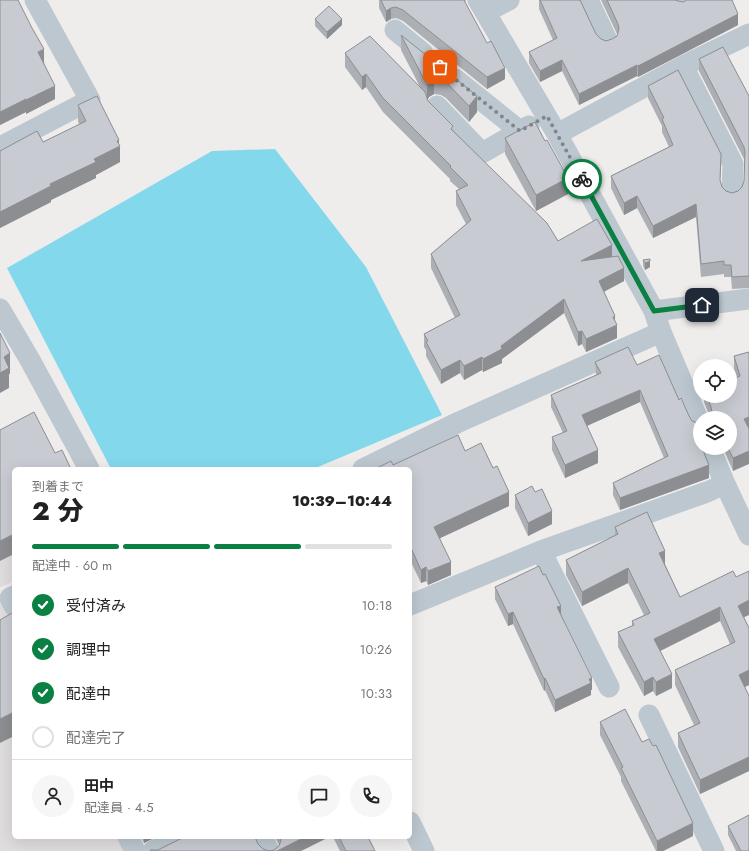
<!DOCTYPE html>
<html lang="ja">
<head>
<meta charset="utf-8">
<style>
  body { margin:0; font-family:Jost,"Noto Sans JP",sans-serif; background:#f6f6f6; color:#222; height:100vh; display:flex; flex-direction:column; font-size:15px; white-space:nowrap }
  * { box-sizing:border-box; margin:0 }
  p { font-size:13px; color:#767676 }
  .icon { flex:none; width:22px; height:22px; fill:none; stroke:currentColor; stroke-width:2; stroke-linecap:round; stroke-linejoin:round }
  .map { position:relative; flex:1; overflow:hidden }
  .drawer { position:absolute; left:12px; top:467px; width:400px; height:372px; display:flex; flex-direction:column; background:#fff; border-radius:6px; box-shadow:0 4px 16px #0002 }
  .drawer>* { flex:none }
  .tools { position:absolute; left:693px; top:359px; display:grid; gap:8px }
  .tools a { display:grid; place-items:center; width:44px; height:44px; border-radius:50%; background:#fff; box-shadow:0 4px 16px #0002; font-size:20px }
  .pin { position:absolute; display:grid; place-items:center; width:34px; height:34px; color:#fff; margin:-17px; border-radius:8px; box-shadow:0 2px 6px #0006 }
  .courier { position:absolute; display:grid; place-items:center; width:40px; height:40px; margin:-20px; border:3px solid #0b8043; border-radius:50%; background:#fff; color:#222; box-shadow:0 1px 5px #0007 }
  .head em { font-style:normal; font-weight:800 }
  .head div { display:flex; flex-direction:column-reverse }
  .head { display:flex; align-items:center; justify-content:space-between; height:68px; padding:0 20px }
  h1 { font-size:26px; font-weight:800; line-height:30px }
  .bar { display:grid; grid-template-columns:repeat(4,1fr); gap:6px 4px; align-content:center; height:48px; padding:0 20px }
  .bar i { height:5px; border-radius:3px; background:#e0e0e0 }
  .bar .current { background:#0b8043 }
  .bar p { grid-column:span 4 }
  .line { display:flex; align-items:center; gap:10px; padding:0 20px; border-top:1px solid #e0e0e0 }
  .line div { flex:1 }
  .round { display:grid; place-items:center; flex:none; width:42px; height:42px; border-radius:21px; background:#f6f6f6 }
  ol { padding:0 20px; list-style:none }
  li { display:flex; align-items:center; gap:12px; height:44px }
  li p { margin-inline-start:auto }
  li .icon { padding:4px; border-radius:50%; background:#0b8043; color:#fff; stroke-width:4 }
  li:last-child { color:#767676 }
  li i { width:22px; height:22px; border:2px solid #e0e0e0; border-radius:50% }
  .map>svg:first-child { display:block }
</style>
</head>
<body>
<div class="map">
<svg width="749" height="851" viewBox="0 0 749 851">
  <rect width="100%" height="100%" fill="#efecec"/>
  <path fill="#e0ddde" d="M0 474 14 501V582L0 587Z
    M0 596 14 624V837H121L128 851H0Z"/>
  <path fill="#84d8ec" d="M275 149 366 267 442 415 313 469H111L7 268 212 151Z"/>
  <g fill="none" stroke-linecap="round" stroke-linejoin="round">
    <path stroke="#bcc7cf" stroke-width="21" d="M478 0 557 134 654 311 661 332 700 424
      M588 0 607 40
      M680 0 681 1
      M486 12 509 0
      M395 30 423 53
      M683 66 733 164 732 193
      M455 79 520 131
      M437 106 482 153 529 126
      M557 134 683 66 749 34
      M0 147 90 100 35 0
      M0 309 30 360 89 469
      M654 311 749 299
      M710 448 725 484 749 535
      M363 469 459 422 661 332
      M541 551 609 687
      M14 596 10 598 14 606
      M410 605 541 551 707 492 725 484
      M649 715 714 851
      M410 822 424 851
      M128 837 135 851
      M262 837 269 851
      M153 851 182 837"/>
  </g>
  <path fill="#acafb4" d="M0 0 44 62 55 99 26 114V112L0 125Z
    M379 0H466L465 2 505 79 487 89 403 21 396 18 391 19 386 22 379 8Z
    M539 0H580L596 34 601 39 606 41 612 39 617 36V34L601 0H675L738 25 638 77 637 76 579 105 562 71 540 82 529 63V52L553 40 539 9Z
    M315 19 342 25 327 39 315 26Z
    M401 35 477 112 469 122 446 98 441 95 434 94 429 97 428 99V101L453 130 558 241 612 257 624 281 604 292 615 320 617 338 586 352 582 344 578 346 564 313 502 359V363L483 372 482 370 464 380 460 373 441 384 426 356V350L424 347V334L455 318 431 268V254L466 224 456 205V191L459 189 450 181V179L383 112 366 87 362 90 345 67V53L420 87 401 50Z
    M699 59 749 96V288L732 289 731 277H724V274L701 277 696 217 653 238 637 208 624 215 611 188V176L669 147 662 132V126L648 98V86L721 167 720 182 722 187 726 191 732 193 738 191 742 187 744 181 745 163 744 159 699 71Z
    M78 105 119 144 120 162 96 175V178L51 200V202L0 228V151L43 142 80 125 78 122Z
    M505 138 568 194 536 211 505 154Z
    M643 260 650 267 645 270 643 266Z
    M749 352 733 471 723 448H730V418L710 417 704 402V396H730L737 377 734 369V356Z
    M595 362 637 365 700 448 709 478 620 510 613 495V483L664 458 640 402 587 426 598 463 565 478 552 450V437L563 433 551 407V395L596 375Z
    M465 451 509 506 440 538 451 575 428 585 426 581 421 583 410 560V469L393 465Z
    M515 495 552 524 528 536 515 508Z
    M615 527 665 564 680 597 733 571 744 617 749 628V685L744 687 749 696V771L700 794 678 747V733L694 725 675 685V670L730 644 720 621 660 651 672 688 656 696 653 691 644 696 618 647V632L632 626V621L644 615 628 583 582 606 566 575V560L615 535Z
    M495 587 561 614 592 690H591V695L555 712 545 690 544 691 513 624 508 626 495 599Z
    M600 722 642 742 693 836 663 851H656L621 781V777L600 735Z
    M728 826 749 851H736L728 835Z
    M141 837H156L144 843Z
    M275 837H329L301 851H150V850H158L258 844 263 849 269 851 274 850 279 846V845Z
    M333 837H368L375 851H340Z"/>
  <path fill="#8c8e92" d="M391 8V19L386 22V11Z
    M738 14V25L638 77V66Z
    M342 19V25L327 39V32Z
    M44 49V62L38 65V52Z
    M562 60V71L540 82V71Z
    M637 65V76L579 105V94Z
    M505 68V79L487 89V77Z
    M366 74V87L362 90V77Z
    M434 79V94L429 97 427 100V85L429 82Z
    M55 86V99L26 114V100Z
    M477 96V112L469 122V106Z
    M26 99V112L0 125V112Z
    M119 140V147L120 146V162L96 175V178L51 200V202L0 228V212L94 159Z
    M568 178V194L536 211V195Z
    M637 196V208L624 215V203Z
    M696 204V217L653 238V226Z
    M612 245V259L581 261Z
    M650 261V267L645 270V263Z
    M624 268V281L599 294V281Z
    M564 299V313L502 359V363L483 372V359Z
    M615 316V326L617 325V338L586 352V339Z
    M582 331V344L578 346V332Z
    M10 353V374H9V388L0 393V373L4 357Z
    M482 357V370L464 380V366Z
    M460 360V373L441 384V370Z
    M640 390V402L582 428V415Z
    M749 417V430L744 419Z
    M700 429V442L698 447V434Z
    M598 450V463L565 478V465Z
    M749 451V464L733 471V458Z
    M709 465V478L620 510V498Z
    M509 492V506L434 541V527Z
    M552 511V524L528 536V523Z
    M14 534V554L0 561V541Z
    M665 551V565L659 553Z
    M451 562V575L428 585V571Z
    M426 567V581L421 583V570Z
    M628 568V583L582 606V592Z
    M749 600V615L738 620V606Z
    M561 606V617L557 607Z
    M720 607V621L654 654V639Z
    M513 612V624L508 626V614Z
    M749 670V685L739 690V675Z
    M672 674V688L656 696V682Z
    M653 677V691L644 696V682Z
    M545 678V690L544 691V679Z
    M592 678V690H591V695L555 712V700Z
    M14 712V736L0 743V719Z
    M749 757V771L700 794V780Z
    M693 823V836L663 851H657V841Z
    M144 837H156L144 843Z
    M305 837H329L301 851H277Z"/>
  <path fill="#c8cbd1" stroke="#8c8e92" d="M0 0H18L32 28 44 49 38 52 55 86 26 100V99L0 112Z
    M381 0H464L487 43 491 41 505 68 487 77 403 10 396 7 391 8 386 11Z
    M540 0H580L596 34 601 39 606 41 612 39 617 36 619 29 618 24 607 0H675L678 1 684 2 686 0H732L738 14 638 66 637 65 579 94 562 60 540 71 529 52 557 38Z
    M329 6 342 19 327 32 315 19Z
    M401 35 477 96 469 106 446 82 441 79H434L429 82 427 85Z
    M370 36 425 92 428 101 453 126 451 129 547 223 558 241 597 219 612 245 581 261 618 256 624 268 599 281 615 316 613 317 617 325 586 339 582 331 578 332 564 299 501 346 502 349 483 359 482 357 464 366 460 360 441 370 426 342 428 341 424 334 460 315 431 254 471 220 456 191 468 185 450 167 451 166 383 98 366 74 362 77 345 53Z
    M723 47 749 96V276L732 277 731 265H724V261L701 264 696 204 653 226 637 196 624 203 611 176 673 145 662 119 664 118 648 86 678 70 721 154 720 180 722 187 726 191 732 193 738 191 742 187 744 181 745 152 744 147 699 59Z
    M97 96 119 140 117 141 120 146 94 159 96 162 50 184 51 186 0 212V151L37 131 43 142 86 121 78 105Z
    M535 122 545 141 547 140 568 178 536 195 505 138Z
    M650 259V261L645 263 643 260Z
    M0 333 10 353 4 357 9 368 0 373Z
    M628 347 637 365 659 355 679 400 681 398 689 416 692 421 698 423H700V429L698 434 700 443V448H702L709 465 620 498 613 483 668 456 640 390 582 415 598 450 565 465 552 437 567 431 551 395 601 373 595 362Z
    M749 352V417L744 419 749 429V451L733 458 728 448H730V418H710L712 412 711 407 707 396H730V380L740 376 734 356Z
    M34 412 55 453 62 450 71 469H14V534L0 541V430Z
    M458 435 465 451 481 443 493 468 497 466 509 492 434 527 451 562 428 571 426 567 421 570 410 546V469H375L391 461 393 465Z
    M532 486 535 492 542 489 552 511 528 523 515 495Z
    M647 512 665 551 659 553 680 597 733 571 736 577 749 571V600L738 606 749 628V670L739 675 749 696V757L700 780 678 733 700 723 675 670 735 642 720 607 654 639 672 674 656 682 653 677 644 682 618 632 634 625 632 621 650 613 628 568 582 592 566 560 618 534 615 527Z
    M539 566 543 575 545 574 561 606 557 607 592 678 589 679 591 683 555 700 545 678 544 679 513 612 508 614 495 587Z
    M12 613 14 617V712L0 719V620Z
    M625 709 642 742 649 739 653 746 656 745 693 823 657 841 621 768 623 767 600 722Z
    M749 815V851H741L728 826Z
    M184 837H255L258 844 263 849 269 851 274 850 279 846 281 840 280 837H305L277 851H151L150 850H158Z
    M339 837H368L375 851H346Z"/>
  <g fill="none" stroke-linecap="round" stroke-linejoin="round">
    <path stroke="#80878c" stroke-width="4" stroke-dasharray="0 7.2" d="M440 67 520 131 547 116 582 179"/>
    <path stroke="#0b8043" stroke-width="5" d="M582 179 654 311 702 305"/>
  </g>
</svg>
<div class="tools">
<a><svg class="icon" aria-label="locate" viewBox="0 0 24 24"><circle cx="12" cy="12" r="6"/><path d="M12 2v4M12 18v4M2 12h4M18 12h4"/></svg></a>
<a><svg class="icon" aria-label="layers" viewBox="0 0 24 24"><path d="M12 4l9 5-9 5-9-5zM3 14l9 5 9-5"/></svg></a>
</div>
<div class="pin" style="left:440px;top:67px;background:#ea580c"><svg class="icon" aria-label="bag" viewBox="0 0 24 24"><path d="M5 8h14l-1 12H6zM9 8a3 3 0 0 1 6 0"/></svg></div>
<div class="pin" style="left:702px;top:305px;background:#1f2937"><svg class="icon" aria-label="home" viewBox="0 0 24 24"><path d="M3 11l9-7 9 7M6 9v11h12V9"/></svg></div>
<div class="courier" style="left:582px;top:179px"><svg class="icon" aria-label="bike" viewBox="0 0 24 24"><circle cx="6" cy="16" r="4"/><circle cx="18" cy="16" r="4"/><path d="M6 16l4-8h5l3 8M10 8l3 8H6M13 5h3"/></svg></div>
<section class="drawer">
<div class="head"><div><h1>2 分</h1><p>到着まで</p></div><em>10:39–10:44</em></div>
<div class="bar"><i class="current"></i><i class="current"></i><i class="current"></i><i></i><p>配達中 · 60 m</p></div>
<ol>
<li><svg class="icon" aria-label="check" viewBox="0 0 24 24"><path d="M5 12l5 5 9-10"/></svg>受付済み<p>10:18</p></li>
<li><svg class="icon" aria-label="check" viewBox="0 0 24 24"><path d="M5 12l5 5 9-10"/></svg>調理中<p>10:26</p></li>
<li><svg class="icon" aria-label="check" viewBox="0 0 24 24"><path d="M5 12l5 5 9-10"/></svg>配達中<p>10:33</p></li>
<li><i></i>配達完了</li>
</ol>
<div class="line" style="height:72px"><a class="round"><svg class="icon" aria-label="person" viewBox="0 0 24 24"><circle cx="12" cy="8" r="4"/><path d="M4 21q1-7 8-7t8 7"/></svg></a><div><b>田中</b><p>配達員 · 4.5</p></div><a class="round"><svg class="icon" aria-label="chat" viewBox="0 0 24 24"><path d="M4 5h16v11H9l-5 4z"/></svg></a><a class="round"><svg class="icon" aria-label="phone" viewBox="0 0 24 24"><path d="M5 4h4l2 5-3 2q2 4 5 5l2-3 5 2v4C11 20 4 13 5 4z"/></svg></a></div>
</section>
</div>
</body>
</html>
